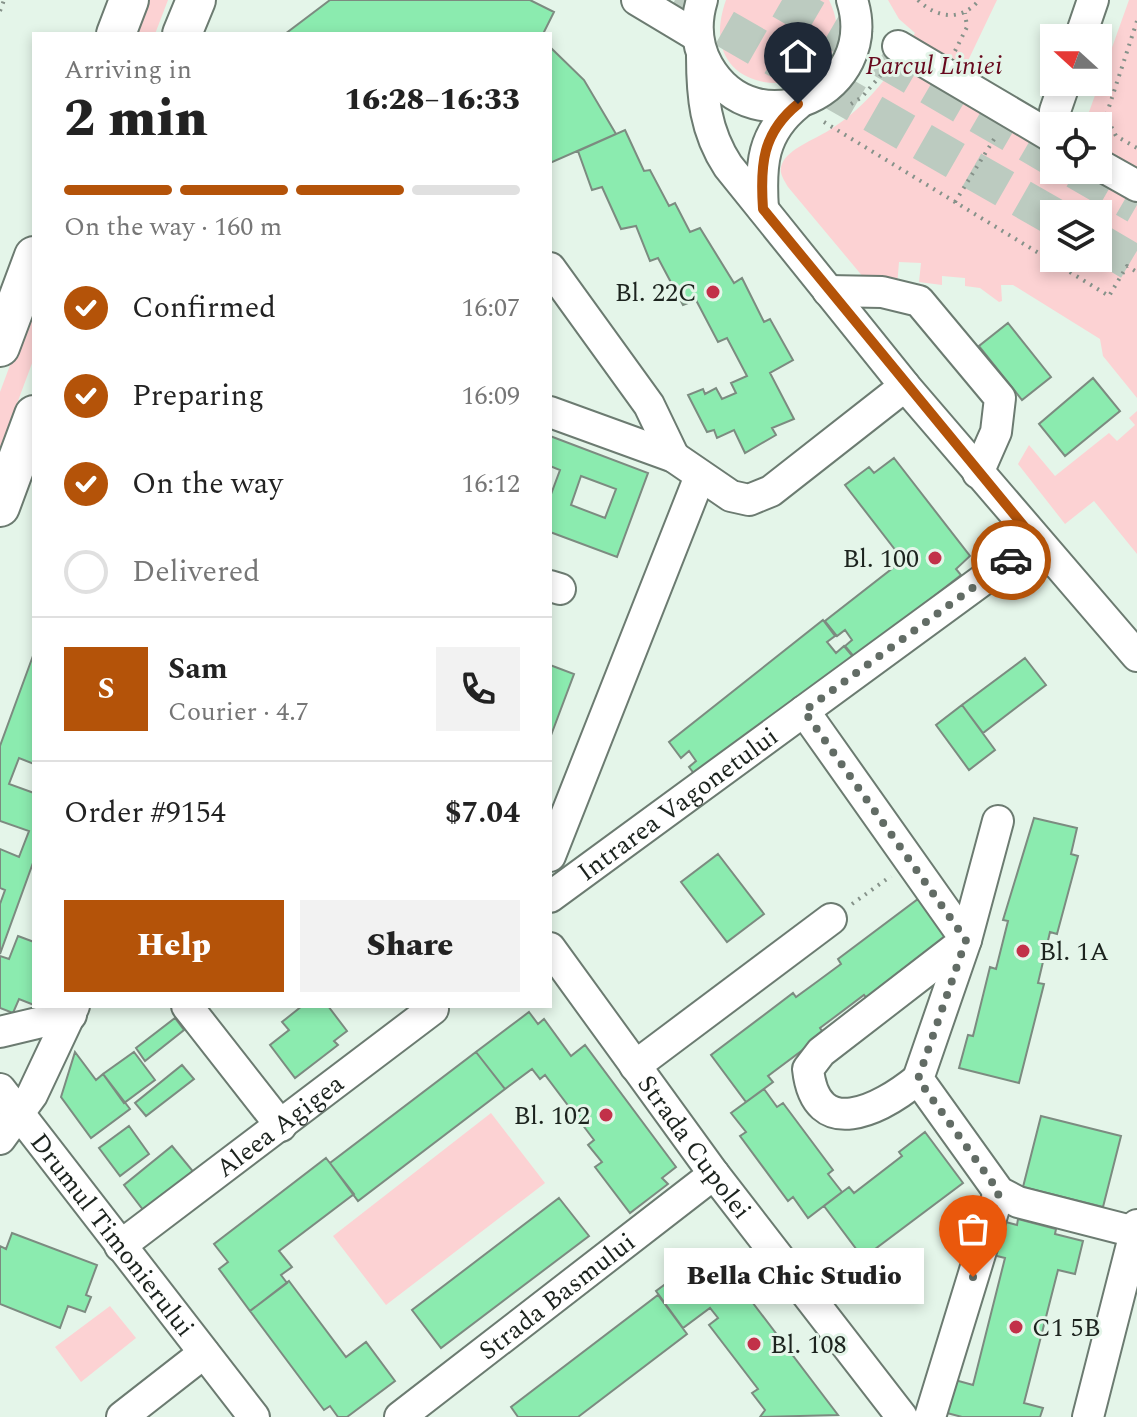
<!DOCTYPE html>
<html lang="en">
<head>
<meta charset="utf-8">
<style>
  body { margin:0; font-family:Spectral,serif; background:#f2f2f2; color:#222; height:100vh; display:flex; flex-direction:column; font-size:30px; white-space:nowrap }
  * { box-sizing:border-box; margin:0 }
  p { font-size:26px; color:#767676 }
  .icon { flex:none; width:44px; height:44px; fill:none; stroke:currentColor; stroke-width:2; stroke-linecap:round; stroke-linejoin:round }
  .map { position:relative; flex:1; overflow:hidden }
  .details { position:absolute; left:32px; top:32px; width:520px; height:976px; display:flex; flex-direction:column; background:#fff; border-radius:0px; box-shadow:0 4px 12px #0003 }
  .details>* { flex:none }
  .needle { width:52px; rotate:291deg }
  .fabs { position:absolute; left:1040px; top:24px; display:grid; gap:16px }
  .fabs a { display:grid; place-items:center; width:72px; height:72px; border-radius:0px; background:#fff; box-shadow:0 4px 12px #0003; font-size:40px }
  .pin { position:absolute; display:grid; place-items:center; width:68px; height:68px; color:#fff; margin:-82px -34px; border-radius:50% 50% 50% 0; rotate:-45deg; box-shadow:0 0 8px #0007 }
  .pin .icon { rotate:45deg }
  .courier { position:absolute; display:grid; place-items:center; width:80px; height:80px; margin:-40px; border:6px solid #b45309; border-radius:50%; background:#fff; color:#222; box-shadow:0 2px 10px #0007 }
  .bubble { position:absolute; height:56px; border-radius:0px; background:#fff; box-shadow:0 4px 12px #0003; font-size:26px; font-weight:800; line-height:56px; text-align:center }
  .summary em { font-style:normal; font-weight:800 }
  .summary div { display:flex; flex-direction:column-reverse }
  .summary { display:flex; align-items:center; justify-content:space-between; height:136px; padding:0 32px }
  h1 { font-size:52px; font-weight:800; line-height:60px }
  .bar { display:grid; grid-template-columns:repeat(4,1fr); gap:12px 8px; align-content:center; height:96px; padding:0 32px }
  .bar i { height:10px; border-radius:6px; background:#e0e0e0 }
  .bar .selected { background:#b45309 }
  .bar p { grid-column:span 4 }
  .line { display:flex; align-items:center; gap:20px; padding:0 32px; border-top:2px solid #e0e0e0 }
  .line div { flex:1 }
  .round { display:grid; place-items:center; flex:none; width:84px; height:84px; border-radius:0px; background:#f2f2f2 }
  ol { padding:0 32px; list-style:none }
  li { display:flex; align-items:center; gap:24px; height:88px }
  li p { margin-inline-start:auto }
  li .icon { padding:8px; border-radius:50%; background:#b45309; color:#fff; stroke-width:4 }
  li:last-child { color:#767676 }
  li i { width:44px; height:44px; border:4px solid #e0e0e0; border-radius:50% }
  .cta { display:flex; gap:16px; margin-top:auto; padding:16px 32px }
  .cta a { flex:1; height:92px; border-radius:0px; background:#b45309; color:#fff; font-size:32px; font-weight:800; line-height:92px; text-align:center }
  .cta a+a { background:#f2f2f2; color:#222 }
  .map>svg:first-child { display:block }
</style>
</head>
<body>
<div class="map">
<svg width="1137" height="1417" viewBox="0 0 1137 1417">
  <rect width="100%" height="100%" fill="#e4f5e9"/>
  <path fill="#fcd2d3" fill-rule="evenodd" d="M147 0H168L155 34H134Z
    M726 0H829C878 102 684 119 726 0Z
    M888 0H997L965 67 1066 126H1054V170H1098V126H1084L1129 0H1137V398L1103 356 1100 339 1013 285H1001L1002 301 999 302 980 288 965 286V278L942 276V285L919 282 921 263 899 262 897 286 869 284 788 187C784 180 778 172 782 164 788 149 815 139 828 131 867 107 893 72 915 33L899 19ZM1054 214H1098V258H1054Z
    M34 301V358L0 449V392Z
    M1137 411V554L1094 501 1065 524 1018 464 1029 445 1055 476 1109 433 1117 441 1135 425 1129 418Z
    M491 1113 545 1183 386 1305 333 1236Z
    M110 1306 136 1338 81 1382 55 1347Z"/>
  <path fill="#8bebaf" stroke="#7c8b80" stroke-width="2" fill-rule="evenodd" d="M330 0H530L554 12 543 34H285Z
    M550 47 584 80 616 134 550 163Z
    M625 130 644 171 650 170 669 206 675 203 690 232 700 228 734 283 742 278 764 322 770 319 793 360 770 373 794 419 772 428 776 435 745 453 734 430 717 438 714 430 707 432 688 395 703 389 705 394 716 388 722 399 736 393 731 383 747 376 727 338 718 342 696 300 683 305 658 258 650 261 636 226 621 229 602 187 592 190 578 151Z
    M1008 323 1051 377 1022 400 979 346Z
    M1093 378 1120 411 1065 456 1039 424Z
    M550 436 648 473 617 557 550 532V497L560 470 550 466ZM581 476 616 489 605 518 571 505Z
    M894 458 970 556 956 569 961 575 855 658 845 646 852 640 845 630 837 636 825 621 903 560 845 485 869 467 874 473Z
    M823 620 835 636 827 642 836 653 844 646 854 658 699 780 689 767 696 761 689 751 681 758 669 742Z
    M34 653V764L19 758 9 784 34 793V860L0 954V904L5 890 0 888V849L19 857 29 831 0 821V746Z
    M1025 658 1046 685 983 733 962 705Z
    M550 665 574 674 550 738Z
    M962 705 995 750 969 770 936 725Z
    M1034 818 1077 828 1071 854 1078 856 1057 934 1050 932 1038 983 1044 984 1019 1083 959 1068 968 1035 973 1036 990 967 996 969 1008 921 1003 920Z
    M718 854 764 914 727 942 681 882Z
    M918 899 953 946 868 1000 864 995 820 1028 824 1034 768 1076 773 1082 746 1102 711 1055 793 993 796 997 818 981 841 964 838 959Z
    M18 936 34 942V1005L19 999 13 1013 0 1008V956L9 959Z
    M302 1006H328L347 1031 334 1041 338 1045 295 1078 270 1045 289 1030 282 1022Z
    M529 1012 538 1024 544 1019 571 1056 585 1045 676 1167 662 1178 668 1184 630 1213 595 1167 602 1162 588 1145 594 1140 545 1075 540 1079 532 1069 505 1089 476 1052Z
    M175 1018 184 1030 145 1061 136 1048Z
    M75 1052 96 1080 103 1074 130 1109 91 1138 61 1097Z
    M134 1052 155 1080 124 1103 103 1074Z
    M476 1052 505 1089 358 1201 330 1163Z
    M182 1065 194 1079 146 1116 135 1103Z
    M764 1089 777 1107 783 1103 833 1170 828 1174 842 1192 808 1218 793 1197 788 1201 740 1136 746 1132 731 1113Z
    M1041 1116 1121 1136 1103 1207 1023 1187Z
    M129 1126 149 1154 120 1176 99 1148Z
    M925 1132 963 1183 863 1258 824 1206 849 1187 854 1193 902 1156 899 1152Z
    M172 1146 196 1175 147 1215 124 1185Z
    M326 1158 354 1194 279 1251 292 1267 281 1275 287 1283 250 1311 219 1269 228 1262 214 1244Z
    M559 1198 589 1236 441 1348 412 1310Z
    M1018 1219 1056 1229 1055 1234 1083 1241 1075 1274 1058 1270 1024 1403 1043 1408 1040 1417H962L947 1413 955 1380 973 1385 1005 1258 989 1254 998 1220 1017 1225Z
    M12 1233 97 1265 86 1295 91 1297 85 1312 68 1306 60 1328 0 1304V1246L6 1249Z
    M706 1254 715 1265 721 1261 838 1415 760 1417 765 1410 752 1393 758 1389 709 1325 718 1318 710 1308 683 1328 656 1291Z
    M289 1281 346 1357 366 1342 395 1381 347 1417H338L330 1406 324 1410 250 1311Z
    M658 1295 687 1334 578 1417H518L511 1407Z"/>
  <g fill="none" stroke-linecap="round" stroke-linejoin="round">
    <path stroke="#bccbc0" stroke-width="38" stroke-dasharray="38 19" stroke-linecap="butt" d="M675 0 1054 217
      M782 0 1054 158
      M1076 170 1137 205
      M1098 242 1137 265"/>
    <g stroke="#6c7b71" stroke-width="34">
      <g id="minor">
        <path d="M637 0 697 36"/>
        <path d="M702 0C695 23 696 45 708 66 756 149 881 91 852 0"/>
        <path d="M1080 38 1093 0"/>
        <path d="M898 46 1054 138"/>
        <path d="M702 56C702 96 705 131 728 166L905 386 1137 656"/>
        <path d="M1055 111 1065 82"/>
        <path d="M1098 164 1137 186"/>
        <path d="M763 209C760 165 762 133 798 104"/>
        <path d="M550 268 649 405 674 457"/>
        <path d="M828 291 882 292 919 301 1000 398 996 432 978 473"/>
        <path d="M550 412 674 457 731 496 749 500 771 491 905 386"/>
        <path d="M550 586 560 589"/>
        <path d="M804 711 966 940 821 1052 808 1069C816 1143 880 1110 918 1079"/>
        <path d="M998 821 966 940 918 1079 999 1192 1018 1202 1135 1232"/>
        <path d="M550 856 700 476"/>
        <path id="s1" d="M550 897 1036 541"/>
        <path id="s2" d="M550 948 714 1174 902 1417"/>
        <path d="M187 1006 281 1126"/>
        <path d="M0 1032 71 1015"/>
        <path d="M635 1066 831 919"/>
        <path id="s3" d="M0 1089 254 1417"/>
        <path d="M0 1139 32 1095 74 1006"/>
        <path id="s4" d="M120 1246 433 1009"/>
        <path d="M122 1417 204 1353"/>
        <path id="s5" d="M400 1417 714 1174"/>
        <path d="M930 1417 999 1192"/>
        <path d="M1088 1417 1137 1225"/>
      </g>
    </g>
    <g stroke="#6c7b71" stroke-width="42">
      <path id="major" d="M116 34 129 0
        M182 34 196 0
        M0 347 34 256
        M0 507 34 415"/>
    </g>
    <path stroke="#86928a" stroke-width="4" stroke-dasharray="2 6" stroke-linecap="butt" d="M918 0C936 18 962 22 979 0
      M0 11 4 0
      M1137 21 1106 116 1116 136 1137 148
      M955 51 967 27 965 13
      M851 104 862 97 887 68
      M824 122 1109 296 1127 266 1137 272
      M955 202 996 136
      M852 904 891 876"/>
    <use href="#minor" stroke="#fff" stroke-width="30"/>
    <use href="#major" stroke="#fff" stroke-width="38"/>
  </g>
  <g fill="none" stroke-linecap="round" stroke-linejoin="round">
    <path stroke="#626c65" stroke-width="8" stroke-dasharray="0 14.4" d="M973 1277 999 1192 918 1079 966 940 804 711 1011 560"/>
    <path stroke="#b45309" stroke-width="10" d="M798 104C762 133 760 165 763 209L1036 541 1011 560"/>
  </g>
  <g fill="#c23149" stroke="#e4f5e9" stroke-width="3">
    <circle cx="713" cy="292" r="8"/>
    <circle cx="935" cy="558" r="8"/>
    <circle cx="1023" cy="951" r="8"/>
    <circle cx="606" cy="1115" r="8"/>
    <circle cx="1016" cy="1327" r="8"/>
    <circle cx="754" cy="1344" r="8"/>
  </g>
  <g text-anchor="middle" stroke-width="6" stroke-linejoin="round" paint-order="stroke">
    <g font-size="26" font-style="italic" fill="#67091e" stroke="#e4f5e9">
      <text x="934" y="74">Parcul Liniei</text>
    </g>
    <g font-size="26" fill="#1c231e" stroke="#e4f5e9" text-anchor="end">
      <text x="697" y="301">Bl. 22C</text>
      <text x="919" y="567">Bl. 100</text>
      <text x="1039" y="960" text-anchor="start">Bl. 1A</text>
      <text x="590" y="1124">Bl. 102</text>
      <text x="1032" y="1336" text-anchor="start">C1 5B</text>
      <text x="770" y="1353" text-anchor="start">Bl. 108</text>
    </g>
    <g font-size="26" fill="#1c231e" stroke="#e4f5e9">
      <text dy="9" stroke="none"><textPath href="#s1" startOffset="158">Intrarea Vagonetului</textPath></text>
      <text dy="9" stroke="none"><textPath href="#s4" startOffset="200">Aleea Agigea</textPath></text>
      <text dy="9" stroke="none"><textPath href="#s2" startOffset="246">Strada Cupolei</textPath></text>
      <text dy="9" stroke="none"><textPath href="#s3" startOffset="184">Drumul Timonierului</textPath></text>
      <text dy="9" stroke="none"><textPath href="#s5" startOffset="198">Strada Basmului</textPath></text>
    </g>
  </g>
</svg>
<div class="fabs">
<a><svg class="needle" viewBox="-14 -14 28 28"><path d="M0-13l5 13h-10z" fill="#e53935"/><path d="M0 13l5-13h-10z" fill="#767676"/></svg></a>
<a><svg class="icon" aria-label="locate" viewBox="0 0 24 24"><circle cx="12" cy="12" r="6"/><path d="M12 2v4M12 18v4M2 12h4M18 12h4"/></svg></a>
<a><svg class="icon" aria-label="layers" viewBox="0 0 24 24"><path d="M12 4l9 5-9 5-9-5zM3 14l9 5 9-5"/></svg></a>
</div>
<div class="pin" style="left:973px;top:1277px;background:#ea580c"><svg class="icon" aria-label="bag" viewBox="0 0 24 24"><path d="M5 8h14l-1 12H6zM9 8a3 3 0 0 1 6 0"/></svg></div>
<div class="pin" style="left:798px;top:104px;background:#1f2937"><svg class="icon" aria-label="home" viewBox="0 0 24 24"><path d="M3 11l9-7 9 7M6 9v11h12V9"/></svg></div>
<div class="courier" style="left:1011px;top:560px"><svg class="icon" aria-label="car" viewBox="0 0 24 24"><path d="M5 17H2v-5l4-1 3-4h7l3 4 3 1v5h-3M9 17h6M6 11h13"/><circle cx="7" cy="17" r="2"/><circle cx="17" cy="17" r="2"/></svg></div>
<div class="bubble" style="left:664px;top:1248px;width:260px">Bella Chic Studio</div>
<section class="details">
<div class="summary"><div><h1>2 min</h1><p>Arriving in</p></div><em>16:28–16:33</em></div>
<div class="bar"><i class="selected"></i><i class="selected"></i><i class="selected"></i><i></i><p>On the way · 160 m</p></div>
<ol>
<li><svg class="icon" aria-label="check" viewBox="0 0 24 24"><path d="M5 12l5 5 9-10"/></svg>Confirmed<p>16:07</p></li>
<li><svg class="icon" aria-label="check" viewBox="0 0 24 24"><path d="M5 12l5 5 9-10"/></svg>Preparing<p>16:09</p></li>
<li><svg class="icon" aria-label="check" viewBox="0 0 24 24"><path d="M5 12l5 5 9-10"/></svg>On the way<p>16:12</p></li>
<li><i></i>Delivered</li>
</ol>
<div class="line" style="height:144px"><b class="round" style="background:#b45309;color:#fff">S</b><div><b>Sam</b><p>Courier · 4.7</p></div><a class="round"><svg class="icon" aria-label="phone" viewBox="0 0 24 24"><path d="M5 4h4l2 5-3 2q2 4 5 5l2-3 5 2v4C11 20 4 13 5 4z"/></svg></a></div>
<div class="line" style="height:104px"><div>Order #9154</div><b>$7.04</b></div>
<div class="cta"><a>Help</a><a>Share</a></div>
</section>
</div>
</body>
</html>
